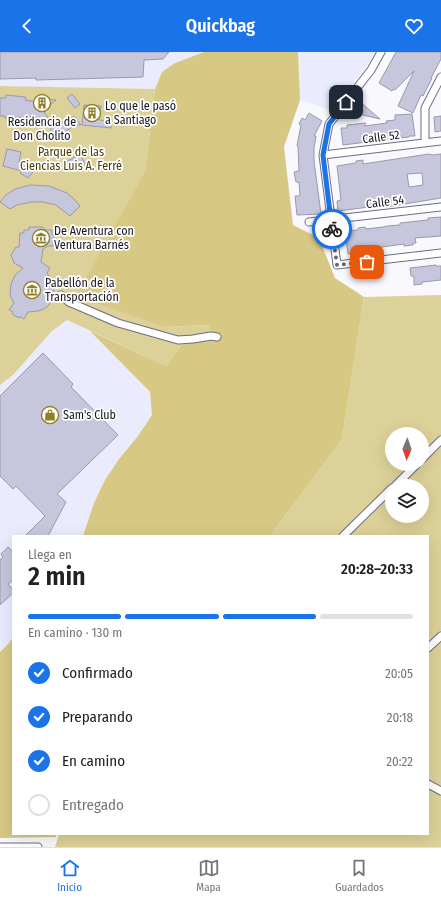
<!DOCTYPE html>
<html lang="es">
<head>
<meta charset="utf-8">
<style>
  body { margin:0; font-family:"Fira Sans Condensed",sans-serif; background:#f6f6f6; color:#202124; height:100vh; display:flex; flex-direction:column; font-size:15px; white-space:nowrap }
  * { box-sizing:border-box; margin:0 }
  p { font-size:13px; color:#757577 }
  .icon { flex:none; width:22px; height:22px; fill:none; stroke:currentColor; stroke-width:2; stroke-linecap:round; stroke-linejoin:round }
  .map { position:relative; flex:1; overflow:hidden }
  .panel { position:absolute; left:12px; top:483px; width:417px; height:300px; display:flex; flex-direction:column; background:#fff; border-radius:0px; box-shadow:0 4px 16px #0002 }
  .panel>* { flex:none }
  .needle { width:26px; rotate:182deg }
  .fabs { position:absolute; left:385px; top:375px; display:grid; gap:8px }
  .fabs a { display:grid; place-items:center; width:44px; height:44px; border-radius:50%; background:#fff; box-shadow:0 4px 16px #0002; font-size:20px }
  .pin { position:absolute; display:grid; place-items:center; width:34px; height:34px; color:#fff; margin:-17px; border-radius:8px; box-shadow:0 2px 6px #0006 }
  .courier { position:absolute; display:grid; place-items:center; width:40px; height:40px; margin:-20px; border:3px solid #1a73e8; border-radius:50%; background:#fff; color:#222; box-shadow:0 1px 5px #0007 }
  .summary em { font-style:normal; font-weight:600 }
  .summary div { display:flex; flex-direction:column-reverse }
  .summary { display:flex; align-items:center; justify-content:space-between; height:68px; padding:0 16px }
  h1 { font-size:26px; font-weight:600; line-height:30px }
  .bar { display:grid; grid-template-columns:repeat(4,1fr); gap:6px 4px; align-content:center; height:48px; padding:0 16px }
  .bar i { height:5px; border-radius:3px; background:#e0e0e0 }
  .bar .current { background:#1a73e8 }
  .bar p { grid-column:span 4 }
  ol { padding:0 16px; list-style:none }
  li { display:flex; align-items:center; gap:12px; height:44px }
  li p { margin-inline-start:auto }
  li .icon { padding:4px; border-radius:50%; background:#1a73e8; color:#fff; stroke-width:4 }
  li:last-child { color:#757577 }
  li i { width:22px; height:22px; border:2px solid #e0e0e0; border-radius:50% }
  header { display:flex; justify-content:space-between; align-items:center; height:52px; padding:0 16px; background:#1a73e8; color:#fff; font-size:18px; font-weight:600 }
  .dock { display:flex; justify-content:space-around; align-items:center; height:56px; border-top:1px solid #e0e0e0; background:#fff; font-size:11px; color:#757577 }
  .dock a { display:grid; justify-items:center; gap:2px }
  .dock .current { color:#1a73e8 }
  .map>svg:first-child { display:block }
</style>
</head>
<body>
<header><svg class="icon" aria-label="back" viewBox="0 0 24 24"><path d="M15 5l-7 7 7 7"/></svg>Quickbag<svg class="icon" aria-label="heart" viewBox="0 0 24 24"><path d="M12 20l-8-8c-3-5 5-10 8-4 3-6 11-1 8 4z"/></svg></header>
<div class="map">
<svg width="441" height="795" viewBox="0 0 441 795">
  <rect width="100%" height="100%" fill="#f8f8fd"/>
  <path fill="#eaebfd" d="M0 0H204L175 11 162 20 155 37 0 34Z
    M298 0H375L365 17 331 58 300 48Z
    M67 268 90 279 150 341 152 363 138 384 119 407 105 428 94 451 83 484H13V585L9 591 0 600V333L13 323 52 279Z"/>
  <path fill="#dcd198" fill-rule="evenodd" d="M0 34 155 37 145 120 165 275 211 273 212 285 182 292 166 314 67 268 52 279 13 323 0 333Z
    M441 243V795H55L59 782H428V484H270L342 387 364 245ZM392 382H422V412H392ZM392 434H422V464H392Z"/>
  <path fill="#d7c884" d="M204 0H298L300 48 284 95 293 173 319 186 335 226 364 245 342 387 270 484H83L94 451 105 428 119 407 138 384 152 363 150 340 90 279 166 314 182 292 212 284 210 273 165 275 76 244 145 120 155 37 162 20 175 11Z
    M13 585V782H56V785L0 786V600L9 591Z"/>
  <path fill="#c6c7dc" stroke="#9999ae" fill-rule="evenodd" d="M0 0H169L163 7 144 8 143 25 36 28V26L0 27Z
    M396 0H441V7L431 26H432L423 44 421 43 413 61 398 54 414 19 395 38 393 37 392 39 379 31Z
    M72 42 80 52 75 56 67 46Z
    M6 43 25 45 26 46 25 48 39 50V47L56 48 43 59 51 69 66 70 74 64 81 73H75L65 80 64 89 50 88 51 75 47 69 38 68V66L27 64V66L12 65V66H5V64H0V46H6Z
    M359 49 380 67 350 60Z
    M84 53 101 54 99 68 111 69V76L82 73Z
    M309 61 322 69 314 84H316L314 96V109L321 162 297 163 295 144H300L299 130H296L294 120 299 119 298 94H297L301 73 299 72 302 66 305 68Z
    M412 62 415 84H409V85L400 86 343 93 341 76H347V73L366 71 364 74 387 71 386 69 395 68V63Z
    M441 64V79L435 80 434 65Z
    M7 97 21 100 19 111 33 120 28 126 20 121 22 119 3 114Z
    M80 102 85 112 71 119 66 110Z
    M429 102 433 103 441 102V146L386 155 385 153 338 159 337 149 341 148 337 114 356 111V109L363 108V112ZM422 121 423 133 409 135 407 122Z
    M30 133 49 134 67 141 74 147 80 154 70 164 56 153 43 150H31L17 153 10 157 0 150 6 143 15 137Z
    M441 165V184L415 186 416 191H413V193L404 194V192L375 196V193L359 195V200L348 202 345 179 358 178V176L365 175 366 177 383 175 387 174 400 173V171L428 168V166Z
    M29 175H42L46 178H52V183H54L53 194H48L43 197 41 210 50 216 47 221 53 230 54 239V244L49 253 44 257 38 259 28 260 24 267 20 264 19 266 12 262 13 260 9 258 14 251 10 243 11 232 15 223 23 216 14 211 11 203 16 195H19L20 181H24V178H29Z
    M436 213V214H441V228L422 230V232L414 233V224H411L410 216Z
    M43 301 73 332 71 335 118 383 57 442 66 450 48 484H25L45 464 16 434 13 437 0 424V344Z
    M8 495 13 500V528L8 532 13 538V541L0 553V508L3 505 1 502Z"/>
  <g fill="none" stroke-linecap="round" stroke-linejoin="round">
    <g stroke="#6c6d80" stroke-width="9">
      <path id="street" d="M381 0 371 18 329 72 323 103 337 213 441 201
        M425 91V56L441 25
        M323 103 441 89
        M309 170 441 155
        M61 243 69 250 118 271 178 288 193 287 211 284 217 285
        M422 407 441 388
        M395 434 417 412
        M343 484 392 436
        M428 596 441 584
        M428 732 441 739
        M0 795H38"/>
    </g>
    <use href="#street" stroke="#fff" stroke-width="7"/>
  </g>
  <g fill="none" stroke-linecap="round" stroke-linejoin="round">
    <path stroke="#66666d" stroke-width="4" stroke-dasharray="0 7.2" d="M332 177 337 213 367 210"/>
    <path stroke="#1a73e8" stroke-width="5" d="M332 177 323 103 329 72 346 50"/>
  </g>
  <defs>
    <g id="building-ring" transform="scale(0.9)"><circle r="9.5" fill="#fff" stroke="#917f26" stroke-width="1.5"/><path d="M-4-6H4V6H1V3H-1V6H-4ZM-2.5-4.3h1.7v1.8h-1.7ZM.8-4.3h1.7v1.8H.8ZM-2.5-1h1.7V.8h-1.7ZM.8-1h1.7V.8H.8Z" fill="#917f26"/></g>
    <g id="museum-ring" transform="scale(0.9)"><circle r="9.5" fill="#fff" stroke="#917f26" stroke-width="1.5"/><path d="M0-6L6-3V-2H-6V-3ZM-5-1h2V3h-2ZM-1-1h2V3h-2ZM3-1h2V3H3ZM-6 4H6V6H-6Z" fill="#917f26"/></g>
    <g id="shop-ring" transform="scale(0.9)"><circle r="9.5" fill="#fff" stroke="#917f26" stroke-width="1.5"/><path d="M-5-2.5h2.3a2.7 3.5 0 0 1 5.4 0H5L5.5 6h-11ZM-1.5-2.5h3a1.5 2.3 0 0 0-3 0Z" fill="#917f26"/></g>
  </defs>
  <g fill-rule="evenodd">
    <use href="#building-ring" x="42" y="51"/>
    <use href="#building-ring" x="92" y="61"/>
    <use href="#museum-ring" x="41" y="186"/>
    <use href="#museum-ring" x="32" y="238"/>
    <use href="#shop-ring" x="50" y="363"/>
  </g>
  <g text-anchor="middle" stroke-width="3.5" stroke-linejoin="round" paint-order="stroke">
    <g font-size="12" fill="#181820" stroke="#fff" text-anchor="start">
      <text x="105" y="58">Lo que le pasó<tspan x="105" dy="14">a Santiago</tspan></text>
      <text x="42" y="74" text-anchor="middle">Residencia de<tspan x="42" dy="14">Don Cholito</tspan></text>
      <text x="54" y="183">De Aventura con<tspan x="54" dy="14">Ventura Barnés</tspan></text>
      <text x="45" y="235">Pabellón de la<tspan x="45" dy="14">Transportación</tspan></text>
      <text x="63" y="367">Sam's Club</text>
    </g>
    <g font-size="12" fill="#181820" stroke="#fff">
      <text transform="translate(381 85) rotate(-7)" y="4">Calle 52</text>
      <text transform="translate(385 150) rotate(-7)" y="4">Calle 54</text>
    </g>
    <g font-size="12" fill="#483d04" stroke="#fff">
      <text x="71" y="104">Parque de las<tspan x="71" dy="14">Ciencias Luis A. Ferré</tspan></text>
    </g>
  </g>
</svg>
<div class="fabs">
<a><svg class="needle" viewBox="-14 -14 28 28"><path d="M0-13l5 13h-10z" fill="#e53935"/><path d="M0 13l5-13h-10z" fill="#757577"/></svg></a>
<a><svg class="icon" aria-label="layers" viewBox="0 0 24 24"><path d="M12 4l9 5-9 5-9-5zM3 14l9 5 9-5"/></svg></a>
</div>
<div class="pin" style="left:367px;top:210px;background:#ea580c"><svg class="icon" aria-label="bag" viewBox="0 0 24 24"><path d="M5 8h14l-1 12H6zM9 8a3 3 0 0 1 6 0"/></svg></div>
<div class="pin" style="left:346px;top:50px;background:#1f2937"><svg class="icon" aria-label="home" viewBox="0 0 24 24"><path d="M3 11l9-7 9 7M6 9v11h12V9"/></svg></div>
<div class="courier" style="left:332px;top:177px"><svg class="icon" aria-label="bike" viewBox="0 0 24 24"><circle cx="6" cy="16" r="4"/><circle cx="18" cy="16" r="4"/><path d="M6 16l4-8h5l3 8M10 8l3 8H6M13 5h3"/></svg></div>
<section class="panel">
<div class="summary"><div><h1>2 min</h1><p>Llega en</p></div><em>20:28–20:33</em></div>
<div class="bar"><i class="current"></i><i class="current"></i><i class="current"></i><i></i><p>En camino · 130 m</p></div>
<ol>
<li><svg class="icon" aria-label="check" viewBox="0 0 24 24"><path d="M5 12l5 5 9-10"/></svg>Confirmado<p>20:05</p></li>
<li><svg class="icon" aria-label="check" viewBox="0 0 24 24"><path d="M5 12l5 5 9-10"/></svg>Preparando<p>20:18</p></li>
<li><svg class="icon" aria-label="check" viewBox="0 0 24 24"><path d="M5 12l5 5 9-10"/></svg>En camino<p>20:22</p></li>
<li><i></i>Entregado</li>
</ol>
</section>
</div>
<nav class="dock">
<a class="current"><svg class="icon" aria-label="home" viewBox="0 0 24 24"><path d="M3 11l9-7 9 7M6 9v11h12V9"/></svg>Inicio</a>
<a><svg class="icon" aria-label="map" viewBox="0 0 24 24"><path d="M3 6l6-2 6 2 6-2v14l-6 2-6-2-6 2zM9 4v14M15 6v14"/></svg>Mapa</a>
<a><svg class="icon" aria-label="saved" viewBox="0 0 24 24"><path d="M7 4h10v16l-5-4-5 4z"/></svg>Guardados</a>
</nav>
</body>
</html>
